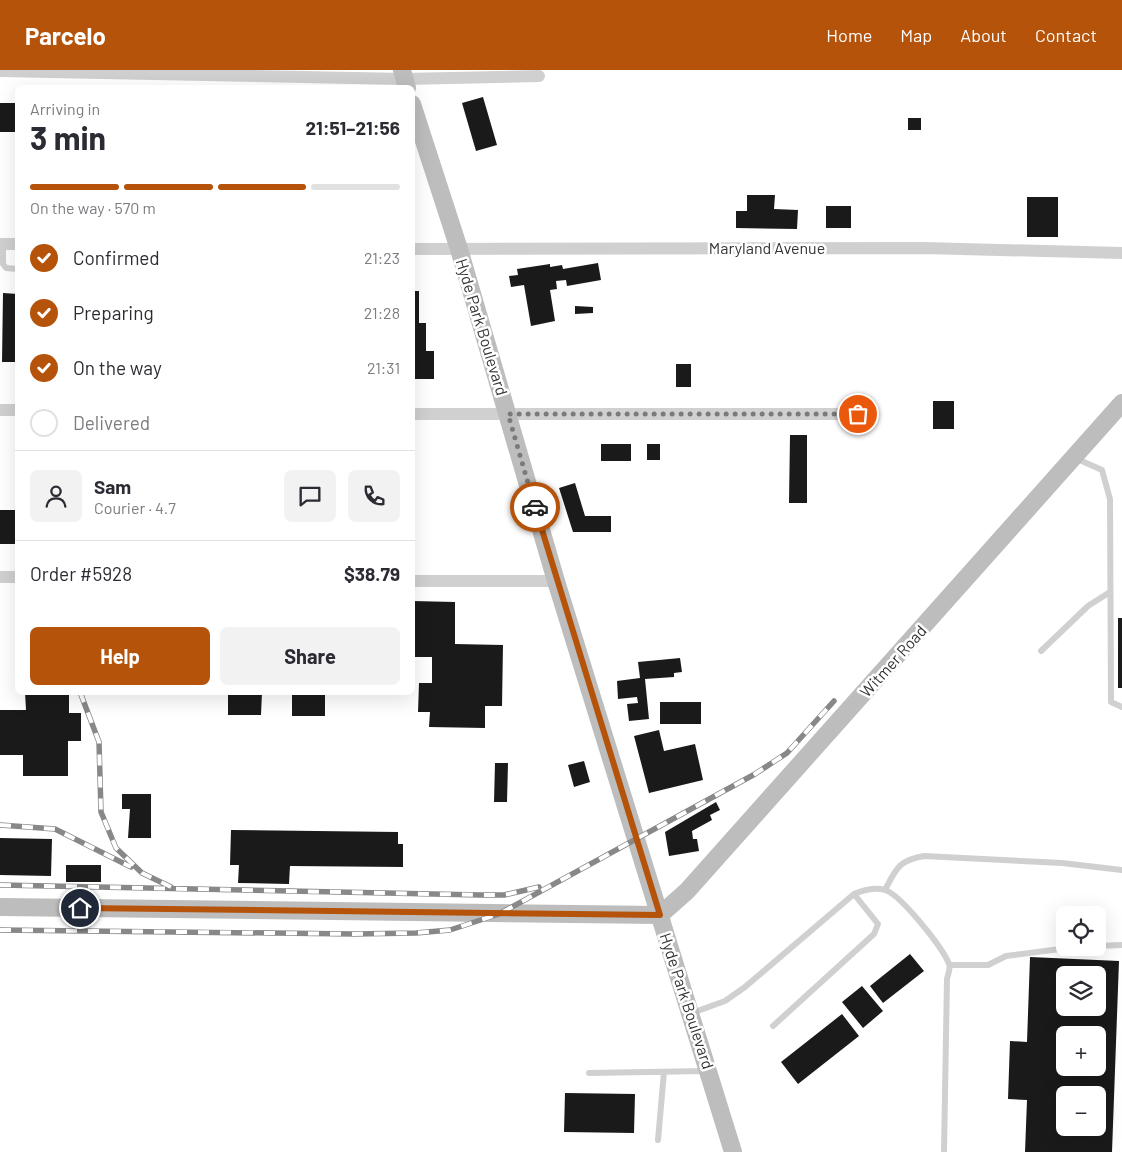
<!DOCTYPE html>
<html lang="en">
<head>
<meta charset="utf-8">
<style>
  body { margin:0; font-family:Barlow,sans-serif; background:#f2f2f3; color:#2b2b33; height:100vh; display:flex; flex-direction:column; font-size:19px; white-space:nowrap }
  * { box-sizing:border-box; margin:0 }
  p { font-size:16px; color:#7c7c81 }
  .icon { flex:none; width:28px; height:28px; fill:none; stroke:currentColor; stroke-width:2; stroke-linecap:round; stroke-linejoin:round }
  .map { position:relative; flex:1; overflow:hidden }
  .side { position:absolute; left:15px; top:15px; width:400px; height:610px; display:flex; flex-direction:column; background:#fff; border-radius:8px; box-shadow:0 5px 20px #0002 }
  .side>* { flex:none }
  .tools { position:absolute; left:1056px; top:836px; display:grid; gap:10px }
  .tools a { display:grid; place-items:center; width:50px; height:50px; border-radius:8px; background:#fff; box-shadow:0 5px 20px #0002; font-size:25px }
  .pin { position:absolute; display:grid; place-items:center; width:42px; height:42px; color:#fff; margin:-21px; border:2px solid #fff; border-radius:50%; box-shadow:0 1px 5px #0007 }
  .courier { position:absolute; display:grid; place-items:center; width:50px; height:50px; margin:-25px; border:4px solid #b45309; border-radius:50%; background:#fff; color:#222; box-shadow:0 1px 6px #0007 }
  .headline em { font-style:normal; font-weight:700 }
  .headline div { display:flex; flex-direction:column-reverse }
  .headline { display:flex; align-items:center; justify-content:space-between; height:85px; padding:0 15px }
  h1 { font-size:32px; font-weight:700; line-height:38px }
  .bar { display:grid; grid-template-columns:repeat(4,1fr); gap:8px 5px; align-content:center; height:60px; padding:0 15px }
  .bar i { height:6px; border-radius:4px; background:#e1e1e2 }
  .bar .current { background:#b45309 }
  .bar p { grid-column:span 4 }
  .line { display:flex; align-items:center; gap:12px; padding:0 15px; border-top:1px solid #e1e1e2 }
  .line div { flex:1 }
  .round { display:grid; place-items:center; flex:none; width:52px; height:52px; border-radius:8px; background:#f2f2f3 }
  ol { padding:0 15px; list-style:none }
  li { display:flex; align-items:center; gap:15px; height:55px }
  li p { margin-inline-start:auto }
  li .icon { padding:5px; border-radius:50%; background:#b45309; color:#fff; stroke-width:4 }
  li:last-child { color:#7c7c81 }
  li i { width:28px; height:28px; border:2px solid #e1e1e2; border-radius:50% }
  .cta { display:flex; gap:10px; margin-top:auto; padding:10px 15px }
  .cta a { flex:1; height:58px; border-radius:8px; background:#b45309; color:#fff; font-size:20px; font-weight:700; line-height:58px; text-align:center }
  .cta a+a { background:#f2f2f3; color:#2b2b33 }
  header { display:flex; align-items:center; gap:30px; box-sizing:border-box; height:70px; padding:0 25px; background:#b45309; color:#fff }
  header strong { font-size:24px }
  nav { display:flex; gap:28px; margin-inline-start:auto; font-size:18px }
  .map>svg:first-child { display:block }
</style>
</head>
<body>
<header>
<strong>Parcelo</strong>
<nav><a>Home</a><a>Map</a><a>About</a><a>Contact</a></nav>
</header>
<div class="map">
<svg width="1122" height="1082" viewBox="0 0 1122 1082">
  <rect width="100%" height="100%" fill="#fff"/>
  <path fill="#1a1a1a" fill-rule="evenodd" d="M483 27 497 75 476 81 462 33Z
    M0 33H18V62H0Z
    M908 48H921V60H908Z
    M747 125H775L774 139 798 140 797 159 736 158V141H747Z
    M1027 127H1058V167H1027Z
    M826 136H851V158H826Z
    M598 193 601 210 567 216 566 210 556 211 557 219 550 220 555 251 531 256 524 215 511 217 509 206 518 205 517 199 550 194V197L562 195 563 199Z
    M412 221H419V253H426V281H434V309H412Z
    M3 223 18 224V292H2Z
    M575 236 593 237V243L575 244Z
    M676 294H691V317H676Z
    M933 331H954V359H933Z
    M790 365H807V433H789Z
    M601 374H631V391H601Z
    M647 374H660V390H647Z
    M575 413 585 446H611V462H573L559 418Z
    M0 440H18V474H0Z
    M412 531 455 532V574L503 575 502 636H485V658L429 657 430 642H418L419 613H432V587H412Z
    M1118 548H1122V618H1118Z
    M680 588 682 602 674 603V607L645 609 649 649 629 651 627 634 638 633 637 627 618 629 617 611 640 608 638 592Z
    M25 622H69V643H81V671H68V706H23V685H0V640H26Z
    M228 622H262L261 645H228Z
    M292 622H325V646H292Z
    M660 632H701V654H660Z
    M659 660 664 681 695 674 703 710 649 723 634 666Z
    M584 691 590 712 574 717 568 695Z
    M495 693H508L507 732H494Z
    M122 724H151V768H128L130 739H122Z
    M716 732 720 740 710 745 712 750 692 761 693 769H697L699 781 669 786 665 762Z
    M231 760 398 762V774H403V797L290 796 289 814 238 813 239 795H230Z
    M0 768 52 769 51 806 0 805Z
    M66 795H101V812H66Z
    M910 884 924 901 883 933 870 916Z
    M1030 887 1119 891 1112 1082H1025L1027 1030 1008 1029 1010 971 1027 972ZM1065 905H1098V938H1065ZM1065 965H1098V998H1065ZM1065 1025H1098V1058H1065Z
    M862 916 883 941 863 958 842 932Z
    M842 944 859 966 798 1014 781 992Z
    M565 1023 635 1024 634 1063 564 1062Z"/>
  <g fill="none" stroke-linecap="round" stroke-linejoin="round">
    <path stroke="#d0d0d0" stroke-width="6" d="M3 174V194L6 198 18 199
      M1075 388 1102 400 1110 429 1111 632 1122 637
      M1041 581 1088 536 1110 522
      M885 820C896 799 899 790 924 786L1062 793 1122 800
      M1098 876 1122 875
      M950 895H988L1006 886 1068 878
      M692 943 725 931 745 917 854 824C864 820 875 817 885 820 901 825 943 878 949 894 951 898 948 904 947 909L944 1082
      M773 956 874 864 878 854 854 824
      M589 1003 706 1001
      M658 1070 664 1002"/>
    <path stroke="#d0d0d0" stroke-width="12" d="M0 1 404 9 539 6
      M0 174H18
      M412 179 923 178 1122 183
      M0 340H18
      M412 344H859
      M0 507H18
      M412 511H556"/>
    <path stroke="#bdbdbd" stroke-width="18" d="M402 0 407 18
      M412 34 459 179 556 511 733 1082
      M0 837 660 845 687 821 1122 333"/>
    <g stroke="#888" stroke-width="5.5">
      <path id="rail" d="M80 622 99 672 101 742 116 778 142 803 171 817
        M0 755 55 759 131 797
        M0 815 481 825H504L539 817
        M0 860 354 864 416 863 450 860 499 844 755 704 787 683 834 631"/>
    </g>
    <use href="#rail" stroke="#fff" stroke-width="4" stroke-dasharray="11" stroke-linecap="butt"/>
  </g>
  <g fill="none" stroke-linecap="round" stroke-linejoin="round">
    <path stroke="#7a7a7a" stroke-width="5" stroke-dasharray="0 9" d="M535 437 508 344H858"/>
    <path stroke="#b45309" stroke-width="6" d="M80 838 660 845 535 437"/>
  </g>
  <g text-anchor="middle" stroke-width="5" stroke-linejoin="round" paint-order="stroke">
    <g font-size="16" fill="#333" stroke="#fff">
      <text x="767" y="184">Maryland Avenue</text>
      <text transform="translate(482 257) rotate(73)" y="6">Hyde Park Boulevard</text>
      <text transform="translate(893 591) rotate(-48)" y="6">Witmer Road</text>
      <text transform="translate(687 931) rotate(72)" y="6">Hyde Park Boulevard</text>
    </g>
  </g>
</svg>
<div class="tools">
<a><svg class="icon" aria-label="locate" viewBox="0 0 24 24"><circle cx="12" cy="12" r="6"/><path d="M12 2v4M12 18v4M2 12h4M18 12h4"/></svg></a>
<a><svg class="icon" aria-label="layers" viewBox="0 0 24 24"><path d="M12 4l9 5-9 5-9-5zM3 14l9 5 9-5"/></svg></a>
<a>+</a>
<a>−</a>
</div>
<div class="pin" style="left:858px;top:344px;background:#ea580c"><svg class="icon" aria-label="bag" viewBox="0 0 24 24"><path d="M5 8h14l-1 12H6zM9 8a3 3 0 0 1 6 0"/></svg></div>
<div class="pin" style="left:80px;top:838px;background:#1f2937"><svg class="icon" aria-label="home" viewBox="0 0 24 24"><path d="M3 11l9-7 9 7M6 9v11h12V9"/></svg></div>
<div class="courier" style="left:535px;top:437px"><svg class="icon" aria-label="car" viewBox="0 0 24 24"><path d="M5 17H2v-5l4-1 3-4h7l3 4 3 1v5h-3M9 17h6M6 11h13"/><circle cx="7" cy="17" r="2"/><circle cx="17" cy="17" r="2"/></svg></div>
<section class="side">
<div class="headline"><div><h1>3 min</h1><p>Arriving in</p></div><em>21:51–21:56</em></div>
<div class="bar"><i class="current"></i><i class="current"></i><i class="current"></i><i></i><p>On the way · 570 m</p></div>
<ol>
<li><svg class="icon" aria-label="check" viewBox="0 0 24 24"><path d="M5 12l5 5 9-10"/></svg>Confirmed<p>21:23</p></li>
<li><svg class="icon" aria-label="check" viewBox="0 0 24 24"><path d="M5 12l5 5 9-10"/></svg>Preparing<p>21:28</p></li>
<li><svg class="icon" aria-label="check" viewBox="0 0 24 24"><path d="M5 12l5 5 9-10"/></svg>On the way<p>21:31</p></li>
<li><i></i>Delivered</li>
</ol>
<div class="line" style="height:90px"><a class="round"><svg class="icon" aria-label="person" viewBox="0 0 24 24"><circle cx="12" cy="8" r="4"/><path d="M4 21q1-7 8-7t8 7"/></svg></a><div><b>Sam</b><p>Courier · 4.7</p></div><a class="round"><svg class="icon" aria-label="chat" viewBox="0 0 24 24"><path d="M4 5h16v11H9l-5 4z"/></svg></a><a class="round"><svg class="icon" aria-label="phone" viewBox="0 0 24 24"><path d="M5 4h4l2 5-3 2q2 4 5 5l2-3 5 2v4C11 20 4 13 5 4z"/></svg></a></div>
<div class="line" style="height:65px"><div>Order #5928</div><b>$38.79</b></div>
<div class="cta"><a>Help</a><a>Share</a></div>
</section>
</div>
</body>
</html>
